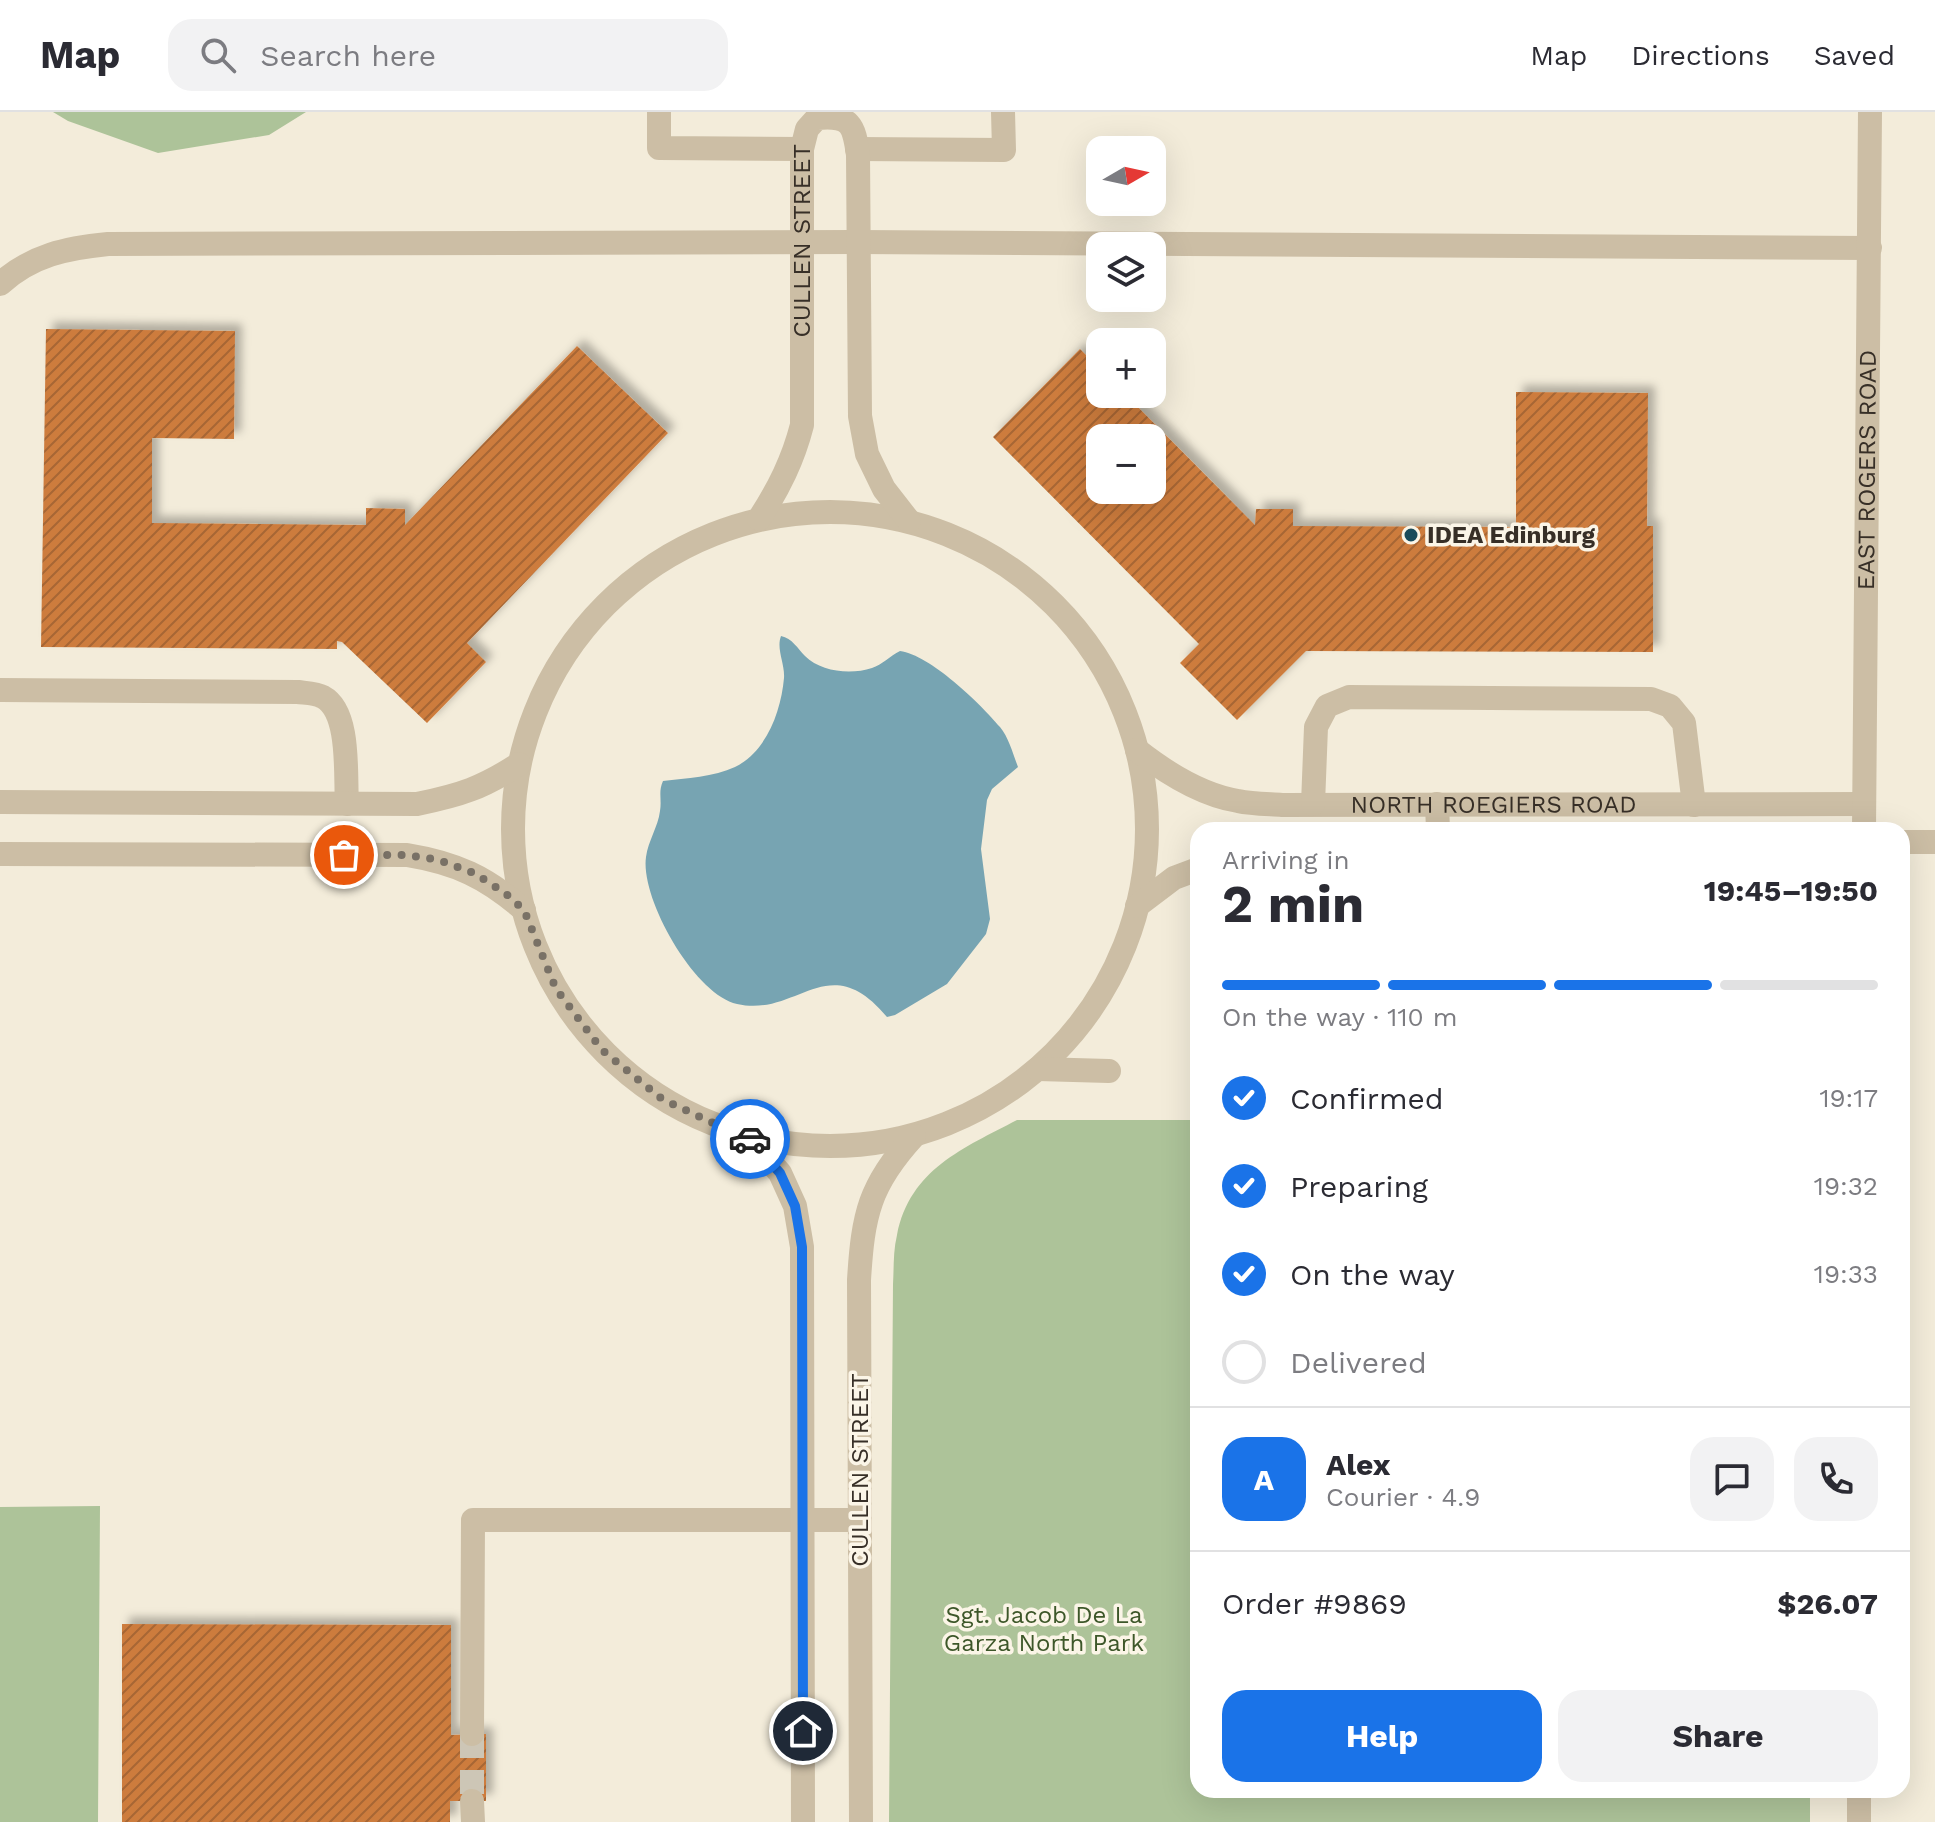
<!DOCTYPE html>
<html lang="en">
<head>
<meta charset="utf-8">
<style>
  body { margin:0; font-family:"Work Sans",sans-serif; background:#f2f2f3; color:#2b2b33; height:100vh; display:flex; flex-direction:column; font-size:30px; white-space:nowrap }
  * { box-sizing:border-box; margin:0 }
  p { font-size:26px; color:#7c7c81 }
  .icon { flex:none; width:44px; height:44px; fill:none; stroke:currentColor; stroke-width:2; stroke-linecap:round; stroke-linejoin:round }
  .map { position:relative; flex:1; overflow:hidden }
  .sheet { position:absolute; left:1190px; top:710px; width:720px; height:976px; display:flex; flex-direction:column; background:#fff; border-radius:24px; box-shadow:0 8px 32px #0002 }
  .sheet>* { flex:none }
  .needle { width:52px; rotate:81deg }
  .fabs { position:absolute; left:1086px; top:24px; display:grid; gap:16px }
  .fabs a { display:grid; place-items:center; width:80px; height:80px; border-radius:16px; background:#fff; box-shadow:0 8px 32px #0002; font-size:40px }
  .pin { position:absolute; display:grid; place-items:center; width:68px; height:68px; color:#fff; margin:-34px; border:4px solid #fff; border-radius:50%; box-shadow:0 2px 8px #0007 }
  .courier { position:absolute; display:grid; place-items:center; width:80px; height:80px; margin:-40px; border:6px solid #1a73e8; border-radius:50%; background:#fff; color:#222; box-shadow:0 2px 10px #0007 }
  .headline em { font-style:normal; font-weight:700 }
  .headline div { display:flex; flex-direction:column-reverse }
  .headline { display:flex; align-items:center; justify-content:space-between; height:136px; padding:0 32px }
  h1 { font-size:52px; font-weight:700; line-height:60px }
  .bar { display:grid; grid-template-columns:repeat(4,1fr); gap:12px 8px; align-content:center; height:96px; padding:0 32px }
  .bar i { height:10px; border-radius:6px; background:#e1e1e2 }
  .bar .current { background:#1a73e8 }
  .bar p { grid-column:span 4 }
  .line { display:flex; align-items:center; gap:20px; padding:0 32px; border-top:2px solid #e1e1e2 }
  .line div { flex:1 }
  .round { display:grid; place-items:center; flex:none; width:84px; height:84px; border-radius:24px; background:#f2f2f3 }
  ol { padding:0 32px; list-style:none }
  li { display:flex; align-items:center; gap:24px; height:88px }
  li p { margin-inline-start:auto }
  li .icon { padding:8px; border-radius:50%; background:#1a73e8; color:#fff; stroke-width:4 }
  li:last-child { color:#7c7c81 }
  li i { width:44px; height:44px; border:4px solid #e1e1e2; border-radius:50% }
  .primary-button { display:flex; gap:16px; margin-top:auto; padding:16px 32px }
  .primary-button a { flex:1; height:92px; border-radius:24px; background:#1a73e8; color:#fff; font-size:32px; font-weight:700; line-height:92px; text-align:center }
  .primary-button a+a { background:#f2f2f3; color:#2b2b33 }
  header { display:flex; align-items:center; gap:48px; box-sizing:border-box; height:112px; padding:0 40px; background:#fff; border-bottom:2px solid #e1e1e2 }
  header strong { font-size:38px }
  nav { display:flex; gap:44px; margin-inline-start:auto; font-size:28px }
  .search { width:560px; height:72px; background:#f2f2f3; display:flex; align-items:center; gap:20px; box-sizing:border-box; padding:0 28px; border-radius:24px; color:#7c7c81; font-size:30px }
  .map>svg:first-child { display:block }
</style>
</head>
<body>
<header>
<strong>Map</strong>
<div class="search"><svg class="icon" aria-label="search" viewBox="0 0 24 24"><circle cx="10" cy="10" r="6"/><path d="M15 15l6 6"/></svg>Search here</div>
<nav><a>Map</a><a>Directions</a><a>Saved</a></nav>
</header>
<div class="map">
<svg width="1935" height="1710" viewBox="0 0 1935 1710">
  <defs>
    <pattern id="building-hatch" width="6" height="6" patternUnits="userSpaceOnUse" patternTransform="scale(2)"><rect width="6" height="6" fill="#cd7c3e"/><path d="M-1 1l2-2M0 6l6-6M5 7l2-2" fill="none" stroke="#a76634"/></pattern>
    <filter id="shadow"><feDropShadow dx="7" dy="-7" stdDeviation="4" flood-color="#0004"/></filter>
  </defs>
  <rect width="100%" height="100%" fill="#f3ecda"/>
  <path fill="#adc399" d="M53 0H306L269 23 158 41 68 9Z
    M1017 1008H1198V1678H1810V1710H889L893 1172C894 1156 893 1139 897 1123 910 1057 964 1036 1017 1008Z
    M100 1394 98 1710H0V1395Z"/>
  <path fill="#77a4b2" d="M781 524C792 526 798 537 805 544 821 560 851 563 872 556 882 553 890 544 900 539 930 543 980 591 1000 615 1009 626 1013 642 1018 655L992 677 987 688 981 737 990 807 986 822 947 872 895 903 887 905C828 834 798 906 737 892 695 883 640 787 646 745 648 729 658 715 660 699 662 687 658 680 663 669 686 666 714 665 735 655 767 639 781 599 784 566 785 552 776 537 781 524Z"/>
  <path fill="url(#building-hatch)" fill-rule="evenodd" filter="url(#shadow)" d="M46 217 235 219 234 327 152 326V411L366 413V396L405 397V413L577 234 668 321 467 531 486 550 427 611 342 530 337 529V537L41 535Z
    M1080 237 1100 257V282H1125L1255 413 1256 397H1293V414L1516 415V280L1648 281 1647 414H1653V540L1306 539 1237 608 1180 551 1199 532 993 325ZM1100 326H1152V378H1100Z
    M122 1512 451 1513V1623L486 1622V1689H450V1710H122Z"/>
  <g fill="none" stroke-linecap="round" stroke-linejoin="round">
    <path stroke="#cdc6b6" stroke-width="24" stroke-dasharray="24 12" stroke-linecap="butt" d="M472 1622V1689"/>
    <g stroke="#ccbea5" stroke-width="24">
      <path d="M659 0V36L802 37"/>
      <path d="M857 37 1004 38 1003 0"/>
      <path d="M0 172C32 143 67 136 108 132L857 130 1870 136"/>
      <circle cx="830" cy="717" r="317"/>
      <path id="s1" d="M759 407C779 376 793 348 802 313V37L807 17 817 6C851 3 854 13 858 43L860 304 867 342 884 377 909 409"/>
      <path d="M0 578 298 580C305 581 316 581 323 585 351 600 345 664 347 692"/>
      <path id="s2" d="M1137 638C1165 660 1201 683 1238 689 1252 692 1268 692 1282 693L1864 692"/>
      <path d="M0 690 417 692C461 683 482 676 519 652"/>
      <path d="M1313 692 1316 615 1327 594 1349 585 1651 587 1670 594 1684 611 1694 693"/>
      <path d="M1437 692 1438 718"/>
      <path id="s3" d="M1864 718 1870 0"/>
      <path d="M1902 730H1935"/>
      <path d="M0 742 407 743C456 751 486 765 524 798"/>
      <path d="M1137 794 1174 766 1198 757"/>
      <path d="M1038 957 1109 959"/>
      <path d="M746 1023 780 1061 795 1094 802 1135 803 1710"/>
      <path d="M472 1622 473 1408H860"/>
      <path d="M472 1689 473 1710"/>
      <path d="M861 1710 859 1168C863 1103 869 1073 914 1024"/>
      <path d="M1859 1710V1678"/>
    </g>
  </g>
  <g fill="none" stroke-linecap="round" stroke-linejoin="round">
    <path stroke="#797166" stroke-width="8" stroke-dasharray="0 14.4" d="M344 743H407L439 748 474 761 505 781 524 798 556 877 602 938 662 987 732 1020 746 1023 750 1027"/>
    <path stroke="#1a73e8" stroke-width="10" d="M750 1027 780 1061 795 1094 802 1135 803 1619"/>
  </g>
  <circle fill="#1a4b5b" stroke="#fbf5e7" stroke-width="3" cx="1411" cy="423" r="8"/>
  <g text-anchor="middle" stroke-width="7" stroke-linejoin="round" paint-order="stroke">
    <g font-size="24" fill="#372f27" stroke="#fbf5e7">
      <text dy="8" stroke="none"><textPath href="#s1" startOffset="288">CULLEN STREET</textPath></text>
      <text dy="8" stroke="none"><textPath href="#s3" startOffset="360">EAST ROGERS ROAD</textPath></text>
      <text dy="8" stroke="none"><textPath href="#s2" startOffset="370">NORTH ROEGIERS ROAD</textPath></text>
      <text transform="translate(860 1358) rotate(-90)" y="8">CULLEN STREET</text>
    </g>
    <g font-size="24" font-weight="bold" fill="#372f27" stroke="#fbf5e7" text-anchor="start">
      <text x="1427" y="431">IDEA Edinburg</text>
    </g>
    <g font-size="24" fill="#3d5729" stroke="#fbf5e7">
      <text x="1044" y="1511">Sgt. Jacob De La<tspan x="1044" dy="28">Garza North Park</tspan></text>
    </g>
  </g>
</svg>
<div class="fabs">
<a><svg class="needle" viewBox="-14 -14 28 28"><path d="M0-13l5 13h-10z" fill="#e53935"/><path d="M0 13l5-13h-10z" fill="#7c7c81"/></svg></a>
<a><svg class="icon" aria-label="layers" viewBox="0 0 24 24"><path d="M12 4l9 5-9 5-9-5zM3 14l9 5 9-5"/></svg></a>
<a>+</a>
<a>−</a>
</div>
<div class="pin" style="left:344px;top:743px;background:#ea580c"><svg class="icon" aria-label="bag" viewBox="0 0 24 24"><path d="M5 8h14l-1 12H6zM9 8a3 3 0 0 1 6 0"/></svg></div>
<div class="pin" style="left:803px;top:1619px;background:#1f2937"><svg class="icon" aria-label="home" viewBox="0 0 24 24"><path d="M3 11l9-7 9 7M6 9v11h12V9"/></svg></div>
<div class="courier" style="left:750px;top:1027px"><svg class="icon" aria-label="car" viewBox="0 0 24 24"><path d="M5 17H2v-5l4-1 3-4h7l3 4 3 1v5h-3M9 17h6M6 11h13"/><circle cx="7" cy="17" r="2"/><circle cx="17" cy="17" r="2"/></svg></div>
<section class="sheet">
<div class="headline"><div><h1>2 min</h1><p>Arriving in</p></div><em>19:45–19:50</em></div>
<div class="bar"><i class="current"></i><i class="current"></i><i class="current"></i><i></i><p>On the way · 110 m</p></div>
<ol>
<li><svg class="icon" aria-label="check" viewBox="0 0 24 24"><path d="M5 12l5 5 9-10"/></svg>Confirmed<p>19:17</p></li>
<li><svg class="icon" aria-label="check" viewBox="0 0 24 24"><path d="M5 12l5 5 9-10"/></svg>Preparing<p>19:32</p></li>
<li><svg class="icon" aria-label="check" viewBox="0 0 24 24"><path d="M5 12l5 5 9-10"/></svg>On the way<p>19:33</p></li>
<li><i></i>Delivered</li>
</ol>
<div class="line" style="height:144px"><b class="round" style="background:#1a73e8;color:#fff">A</b><div><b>Alex</b><p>Courier · 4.9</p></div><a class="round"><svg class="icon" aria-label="chat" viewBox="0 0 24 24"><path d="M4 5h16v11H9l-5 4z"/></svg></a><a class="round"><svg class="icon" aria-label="phone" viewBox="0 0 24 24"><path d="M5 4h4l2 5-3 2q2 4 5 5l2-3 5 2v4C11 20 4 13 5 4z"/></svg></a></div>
<div class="line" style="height:104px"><div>Order #9869</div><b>$26.07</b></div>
<div class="primary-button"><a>Help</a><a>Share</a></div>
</section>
</div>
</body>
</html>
